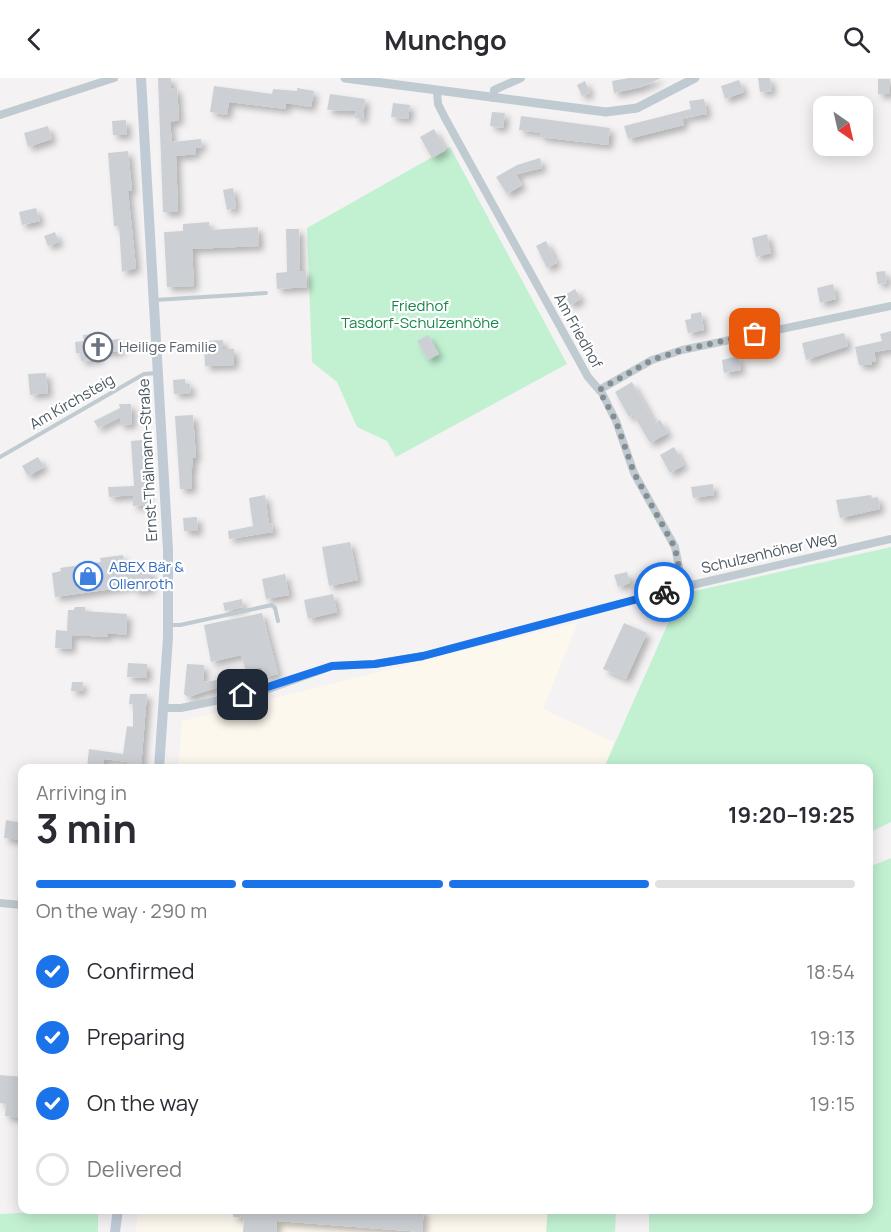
<!DOCTYPE html>
<html lang="en">
<head>
<meta charset="utf-8">
<style>
  body { margin:0; font-family:Manrope,sans-serif; background:#f7f7f7; color:#2b2b33; height:100vh; display:flex; flex-direction:column; font-size:22px; white-space:nowrap }
  * { box-sizing:border-box; margin:0 }
  p { font-size:20px; color:#7c7c81 }
  .icon { flex:none; width:33px; height:33px; fill:none; stroke:currentColor; stroke-width:2; stroke-linecap:round; stroke-linejoin:round }
  .map { position:relative; flex:1; overflow:hidden }
  .panel { position:absolute; left:18px; top:686px; width:855px; height:450px; display:flex; flex-direction:column; background:#fff; border-radius:12px; box-shadow:0 3px 15px #0003 }
  .panel>* { flex:none }
  .needle { width:39px; rotate:146deg }
  .buttons { position:absolute; left:813px; top:18px; display:grid; gap:12px }
  .buttons a { display:grid; place-items:center; width:60px; height:60px; border-radius:12px; background:#fff; box-shadow:0 3px 15px #0003; font-size:30px }
  .pin { position:absolute; display:grid; place-items:center; width:51px; height:51px; color:#fff; margin:-26px; border-radius:12px; box-shadow:0 3px 9px #0006 }
  .courier { position:absolute; display:grid; place-items:center; width:60px; height:60px; margin:-30px; border:4px solid #1a73e8; border-radius:50%; background:#fff; color:#222; box-shadow:0 2px 8px #0007 }
  .headline em { font-style:normal; font-weight:700 }
  .headline div { display:flex; flex-direction:column-reverse }
  .headline { display:flex; align-items:center; justify-content:space-between; height:102px; padding:0 18px }
  h1 { font-size:39px; font-weight:700; line-height:45px }
  .bar { display:grid; grid-template-columns:repeat(4,1fr); gap:9px 6px; align-content:center; height:72px; padding:0 18px }
  .bar i { height:8px; border-radius:4px; background:#e1e1e2 }
  .bar .on { background:#1a73e8 }
  .bar p { grid-column:span 4 }
  ol { padding:0 18px; list-style:none }
  li { display:flex; align-items:center; gap:18px; height:66px }
  li p { margin-inline-start:auto }
  li .icon { padding:6px; border-radius:50%; background:#1a73e8; color:#fff; stroke-width:4 }
  li:last-child { color:#7c7c81 }
  li i { width:33px; height:33px; border:3px solid #e1e1e2; border-radius:50% }
  header { display:flex; justify-content:space-between; align-items:center; height:78px; padding:0 18px; background:#fff; font-size:27px; font-weight:700 }
  .map>svg:first-child { display:block }
</style>
</head>
<body>
<header><svg class="icon" aria-label="back" viewBox="0 0 24 24"><path d="M15 5l-7 7 7 7"/></svg>Munchgo<svg class="icon" aria-label="search" viewBox="0 0 24 24"><circle cx="10" cy="10" r="6"/><path d="M15 15l6 6"/></svg></header>
<div class="map">
<svg width="891" height="1154" viewBox="0 0 891 1154">
  <defs>
    <filter id="shadow"><feDropShadow dx="4.5" dy="4.5" stdDeviation="3" flood-color="#0004"/></filter>
  </defs>
  <rect width="100%" height="100%" fill="#f4f2f2"/>
  <path fill="#fdf8ee" d="M578 544 543 631 614 664 604 690H178L182 643Z
    M138 1131H548L546 1154H136Z"/>
  <path fill="#c2f1d2" d="M450 69 567 286 396 379 387 363 357 349 337 304 312 284 307 150Z
    M891 469V744L869 755 868 690H604L681 516Z
    M891 780V1154H649V1131H868L869 789Z
    M98 1131V1154H0V1136Z
    M548 1131H616L615 1154H546Z"/>
  <path fill="#ccd0d5" filter="url(#shadow)" d="M158 0H171V11L177 10 179 42 170 44 172 64 201 61 202 69 195 70 196 76 176 78 178 134H163Z
    M629 0H661L641 9 614 15 612 3Z
    M758 0H770L772 13 760 14Z
    M878 1H890V16H878Z
    M739 2 744 14 725 21 721 8Z
    M585 3 590 15 582 18 577 7Z
    M214 8 272 16 273 11 297 13V10L314 13 311 29 286 25V31L229 24 227 37 210 34Z
    M330 16 365 21 363 41 355 40 356 33 327 32Z
    M704 21 707 36 682 40 684 47 628 61 624 48 691 31 689 23Z
    M393 25 410 27 408 41 391 39Z
    M492 34 505 35 503 50 490 48Z
    M521 38 610 50 608 67 540 59 541 55 519 52Z
    M126 42 127 57H113L112 43Z
    M48 48 52 61 28 69 24 55Z
    M434 51 446 72 432 80 420 59Z
    M128 73 132 112 128 113 136 190 122 194 119 148H114L108 75Z
    M540 80 542 90 516 96 522 107 507 116 496 99 517 87Z
    M233 110 236 130 227 132 223 112Z
    M36 130 40 143 22 147 19 134Z
    M209 144 210 152 258 149 259 168 192 171 194 208 167 209 164 154 183 153V146Z
    M286 151H299L300 193H306L307 209 277 211 276 195 287 194Z
    M55 154 59 164 48 168 44 158Z
    M767 156 771 175 756 179 752 160Z
    M546 163 557 185 547 190 536 168Z
    M885 193 887 205 878 206 876 194Z
    M833 206 836 221 820 225 817 210Z
    M575 211 581 221 570 227 565 217Z
    M701 234 704 252 688 255 685 242 691 241V236Z
    M891 253V271L874 274 876 283 871 284 872 287H859L855 269 882 263 880 256Z
    M844 255 848 268 806 282 802 265Z
    M97 256V263L120 261 121 273 99 275 100 281 81 283 80 275H76L75 264 84 263 83 257Z
    M428 257 439 276 428 282 417 263Z
    M223 262V271H234V287L205 288 204 263Z
    M738 278 741 292 724 295 722 282Z
    M46 295 48 315 30 317 28 296Z
    M185 301V306H190L191 315 174 316 173 302Z
    M632 304 655 345 660 342 668 355 650 365 633 336 629 339 615 314Z
    M119 326H131L132 346 120 347V339L98 350 94 343 120 330Z
    M193 337 196 380H192L193 390H191L192 411H180L175 338Z
    M143 362 147 427 133 428V417L109 419 108 409 134 408 131 363Z
    M674 369 684 387 670 395 660 377Z
    M38 379 44 389 28 398 22 388Z
    M713 406 714 417 693 420 691 409Z
    M265 417 269 446 272 445 273 454 229 461 228 453 253 448 249 420Z
    M871 417 872 420 878 419 880 431 840 440 836 422Z
    M197 439 198 453H184L183 440Z
    M350 464 358 502 329 508 322 469Z
    M123 477 126 496 151 492V511L135 513 134 508 55 519 52 495 61 493 60 490 101 484 100 480Z
    M627 494 630 505 618 509 614 497Z
    M285 496 289 517 266 521 262 501Z
    M333 516 337 534 308 541 304 522Z
    M242 521 243 529 225 533 223 525Z
    M75 529H85V533L127 536 126 557 108 555V559L72 557 71 571 55 570 56 552 67 553 68 532H74Z
    M262 535 278 596 265 599 262 589 246 593 241 577 211 584 204 547Z
    M624 545 647 555 626 601 603 591Z
    M128 585 147 586V600L127 599Z
    M187 586 204 587 203 604 217 602 219 609 188 619 184 616Z
    M72 604H83L82 613H71Z
    M130 616H147L141 690H127L128 684 104 681 103 690H87L89 671 123 676 127 648 133 649V626H129Z
    M6 742 22 745V762L4 760Z
    M0 997 22 999V1040L5 1038 6 1026 0 1025Z
    M234 1131H424L422 1154 277 1143 276 1154H243L244 1140 233 1139Z"/>
  <g fill="none" stroke-linecap="round" stroke-linejoin="round">
    <path stroke="#c0cad1" stroke-width="4" d="M155 222 266 215
      M0 379 144 296 157 295
      M169 547H180L272 527 275 530 278 543"/>
    <path stroke="#c0cad1" stroke-width="8" d="M437 14 438 26 445 40 588 299 602 315 616 343 634 395 675 469 683 509
      M493 20 494 12 521 0
      M0 37 114 0
      M599 312 652 282 682 272 891 228
      M164 630H181L263 613 332 588 375 586 423 578 683 509 891 461
      M0 825 22 827"/>
    <path stroke="#c0cad1" stroke-width="9" d="M345 0 606 34 637 30 695 0"/>
    <path stroke="#c0cbd6" stroke-width="10" d="M141 0 168 472V559L159 690
      M115 1154 118 1131"/>
  </g>
  <g fill="none" stroke-linecap="round" stroke-linejoin="round">
    <path stroke="#858d93" stroke-width="6" stroke-dasharray="0 10.8" d="M664 514 683 509 675 470 634 395 616 343 599 312 652 282 682 272 755 256"/>
    <path stroke="#1a73e8" stroke-width="8" d="M243 617 332 588 375 586 423 578 664 514"/>
  </g>
  <defs>
    <g id="church-ring" transform="scale(1.5)"><circle r="9.5" fill="#fff" stroke="#6b7280" stroke-width="1.5"/><path d="M-1.2-6h2.4v3.5h3.3v2.4h-3.3V6h-2.4V-.1h-3.3v-2.4h3.3Z" fill="#6b7280"/></g>
    <g id="shop-ring" transform="scale(1.5)"><circle r="9.5" fill="#fff" stroke="#3f7fe0" stroke-width="1.5"/><path d="M-5-2.5h2.3a2.7 3.5 0 0 1 5.4 0H5L5.5 6h-11ZM-1.5-2.5h3a1.5 2.3 0 0 0-3 0Z" fill="#3f7fe0"/></g>
  </defs>
  <g fill-rule="evenodd">
    <use href="#church-ring" x="98" y="269"/>
    <use href="#shop-ring" x="88" y="498"/>
  </g>
  <g text-anchor="middle" stroke-width="4.5" stroke-linejoin="round" paint-order="stroke">
    <g font-size="15" fill="#178549" stroke="#fff">
      <text x="420" y="233">Friedhof<tspan x="420" dy="17">Tasdorf-Schulzenhöhe</tspan></text>
    </g>
    <g font-size="15" fill="#495760" stroke="#fff">
      <text transform="translate(578 253) rotate(61)" y="5">Am Friedhof</text>
      <text transform="translate(72 324) rotate(-30)" y="5">Am Kirchsteig</text>
      <text transform="translate(148 382) rotate(-93)" y="5">Ernst-Thälmann-Straße</text>
      <text transform="translate(769 475) rotate(-13)" y="5">Schulzenhöher Weg</text>
    </g>
    <g font-size="15" fill="#5b616d" stroke="#fff" text-anchor="start">
      <text x="119" y="274">Heilige Familie</text>
    </g>
    <g font-size="15" fill="#366cbe" stroke="#fff" text-anchor="start">
      <text x="109" y="494">ABEX Bär &amp;<tspan x="109" dy="17">Ollenroth</tspan></text>
    </g>
  </g>
</svg>
<div class="buttons">
<a><svg class="needle" viewBox="-14 -14 28 28"><path d="M0-13l5 13h-10z" fill="#e53935"/><path d="M0 13l5-13h-10z" fill="#7c7c81"/></svg></a>
</div>
<div class="pin" style="left:755px;top:256px;background:#ea580c"><svg class="icon" aria-label="bag" viewBox="0 0 24 24"><path d="M5 8h14l-1 12H6zM9 8a3 3 0 0 1 6 0"/></svg></div>
<div class="pin" style="left:243px;top:617px;background:#1f2937"><svg class="icon" aria-label="home" viewBox="0 0 24 24"><path d="M3 11l9-7 9 7M6 9v11h12V9"/></svg></div>
<div class="courier" style="left:664px;top:514px"><svg class="icon" aria-label="bike" viewBox="0 0 24 24"><circle cx="6" cy="16" r="4"/><circle cx="18" cy="16" r="4"/><path d="M6 16l4-8h5l3 8M10 8l3 8H6M13 5h3"/></svg></div>
<section class="panel">
<div class="headline"><div><h1>3 min</h1><p>Arriving in</p></div><em>19:20–19:25</em></div>
<div class="bar"><i class="on"></i><i class="on"></i><i class="on"></i><i></i><p>On the way · 290 m</p></div>
<ol>
<li><svg class="icon" aria-label="check" viewBox="0 0 24 24"><path d="M5 12l5 5 9-10"/></svg>Confirmed<p>18:54</p></li>
<li><svg class="icon" aria-label="check" viewBox="0 0 24 24"><path d="M5 12l5 5 9-10"/></svg>Preparing<p>19:13</p></li>
<li><svg class="icon" aria-label="check" viewBox="0 0 24 24"><path d="M5 12l5 5 9-10"/></svg>On the way<p>19:15</p></li>
<li><i></i>Delivered</li>
</ol>
</section>
</div>
</body>
</html>
